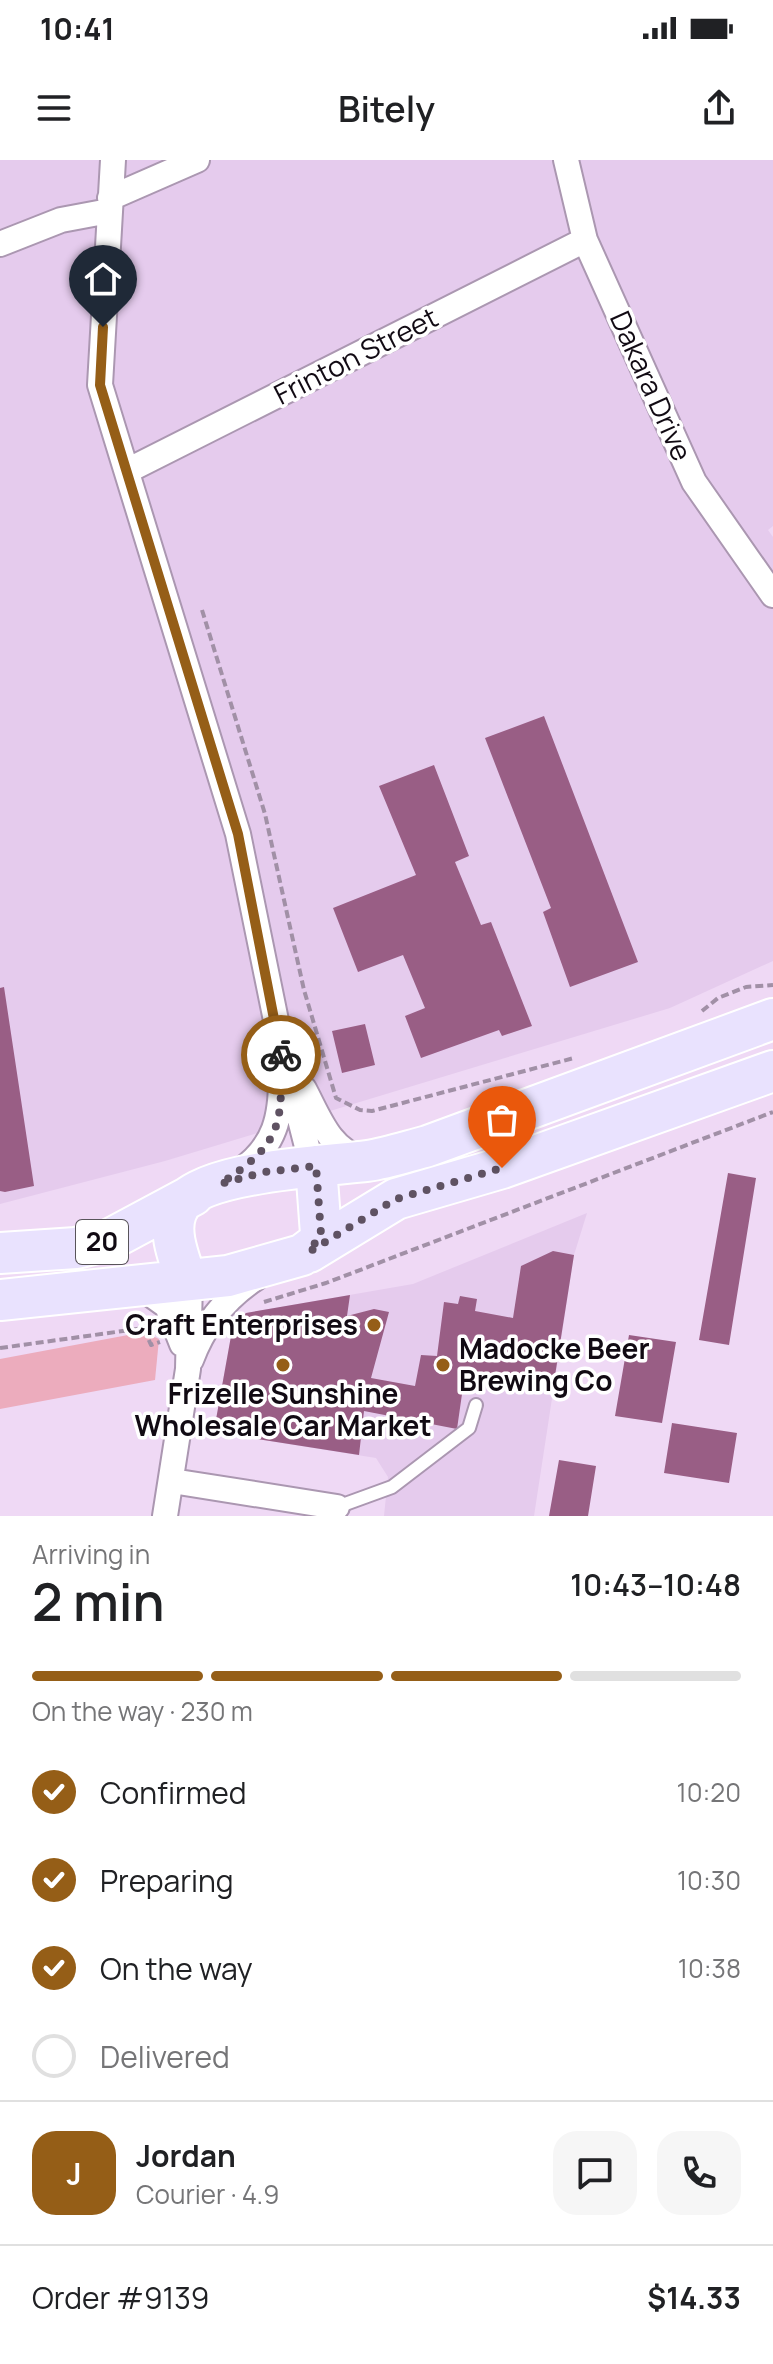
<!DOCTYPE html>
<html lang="en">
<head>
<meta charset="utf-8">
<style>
  body { margin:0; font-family:Manrope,sans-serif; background:#f6f6f6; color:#202124; height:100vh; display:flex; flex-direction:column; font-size:30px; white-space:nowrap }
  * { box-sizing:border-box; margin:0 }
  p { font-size:26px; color:#757577 }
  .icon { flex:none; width:44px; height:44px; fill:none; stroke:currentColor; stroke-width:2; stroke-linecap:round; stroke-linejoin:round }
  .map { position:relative; height:1356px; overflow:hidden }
  .panel { display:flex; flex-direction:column; background:#fff; flex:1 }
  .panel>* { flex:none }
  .pin { position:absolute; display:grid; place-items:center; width:68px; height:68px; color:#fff; margin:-82px -34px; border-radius:50% 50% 50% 0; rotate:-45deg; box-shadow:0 0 8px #0007 }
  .pin .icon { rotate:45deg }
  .courier { position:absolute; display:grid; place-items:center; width:80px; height:80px; margin:-40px; border:6px solid #955e17; border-radius:50%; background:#fff; color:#222; box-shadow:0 2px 10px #0007 }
  .summary em { font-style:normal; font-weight:600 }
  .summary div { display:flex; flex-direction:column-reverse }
  .summary { display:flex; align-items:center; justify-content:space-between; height:136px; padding:0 32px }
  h1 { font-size:52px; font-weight:600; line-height:60px }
  .bar { display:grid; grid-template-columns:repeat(4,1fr); gap:12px 8px; align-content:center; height:96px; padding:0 32px }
  .bar i { height:10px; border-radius:6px; background:#e0e0e0 }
  .bar .on { background:#955e17 }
  .bar p { grid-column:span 4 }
  .line { display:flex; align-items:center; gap:20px; padding:0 32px; border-top:2px solid #e0e0e0 }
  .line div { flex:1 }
  .round { display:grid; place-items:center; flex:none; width:84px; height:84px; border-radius:24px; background:#f6f6f6 }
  ol { padding:0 32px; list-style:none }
  li { display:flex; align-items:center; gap:24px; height:88px }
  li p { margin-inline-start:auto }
  li .icon { padding:8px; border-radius:50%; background:#955e17; color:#fff; stroke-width:4 }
  li:last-child { color:#757577 }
  li i { width:44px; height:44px; border:4px solid #e0e0e0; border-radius:50% }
  .status { display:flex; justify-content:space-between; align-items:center; height:56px; padding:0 40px; background:#fff; direction:ltr }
  .status svg { height:22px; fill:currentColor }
  header { display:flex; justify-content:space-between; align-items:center; height:104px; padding:0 32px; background:#fff; font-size:36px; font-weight:600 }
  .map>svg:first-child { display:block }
</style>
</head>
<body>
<div class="status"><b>10:41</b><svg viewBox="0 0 49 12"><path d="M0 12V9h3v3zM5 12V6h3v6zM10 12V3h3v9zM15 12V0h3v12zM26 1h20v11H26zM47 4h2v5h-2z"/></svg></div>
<header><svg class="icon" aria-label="menu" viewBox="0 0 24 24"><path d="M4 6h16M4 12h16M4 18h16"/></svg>Bitely<svg class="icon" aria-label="share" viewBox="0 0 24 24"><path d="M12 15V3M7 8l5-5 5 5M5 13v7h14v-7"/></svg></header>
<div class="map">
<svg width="773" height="1356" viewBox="0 0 773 1356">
  <rect width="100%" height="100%" fill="#efd9f5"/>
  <path fill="#e5cbed" d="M0 0H773V366L768 370 773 377V801L670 848 165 1001 0 1044Z
    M587 1053 574 1095 534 1356H384L388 1317 376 1298 226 1274 215 1265 233 1165 246 1153 413 1124Z"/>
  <path fill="#ecacbd" d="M144 1172 159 1179 155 1220 0 1249V1199Z"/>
  <path fill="#995e85" d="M544 556 638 802 570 827 543 752 551 748 485 578Z
    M434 605 469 696 455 702 481 765 491 762 532 866 502 876 499 870 421 898 405 856 425 848 403 795 358 812 333 748 416 715 379 626Z
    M4 827 34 1026 5 1032 0 1031V828Z
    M365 864 375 905 342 913 332 871Z
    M728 1013 756 1018 729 1185 699 1180Z
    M553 1091 574 1095 554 1222 520 1217 519 1222 465 1213 457 1269 364 1251 359 1295 226 1274 215 1265 233 1165 246 1153 350 1135 347 1156 374 1149 389 1152 371 1218 415 1226 421 1195 437 1196 444 1142 458 1144 460 1136 477 1139 475 1151 513 1158 521 1106Z
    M629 1175 676 1182 662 1263 615 1256Z
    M672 1263 737 1273 729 1323 664 1313Z
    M559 1300 596 1306 588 1356H549Z"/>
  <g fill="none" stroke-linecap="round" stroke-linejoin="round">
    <g stroke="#ab97b1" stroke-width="16">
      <path id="lane" d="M337 1347 392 1327 469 1268 476 1245"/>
    </g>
    <g stroke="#ab97b1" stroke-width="28">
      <path id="street" d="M113 0 100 225 238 674 281 885 312 1006
        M566 0 585 80 694 322 773 435
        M110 38 197 0
        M0 84 61 60 109 51
        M127 311 585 80
        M304 929C319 957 330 991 363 999
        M237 1013C276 987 282 956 281 911
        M139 1126 167 1146 182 1184
        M191 1200C204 1165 225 1138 256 1118
        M172 1321 337 1347
        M165 1356 188 1209 190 1120"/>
    </g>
    <g stroke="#fff" stroke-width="44">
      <path id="primary" d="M309 1092 396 1039 502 1008 773 911
        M0 1093 76 1088 109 1080 193 1035
        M186 1120C180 1100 168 1074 176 1053 190 1010 329 1006 367 1001 388 998 408 991 428 986L773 859
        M0 1140 228 1116 302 1095 318 1083 321 1074 316 1006"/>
    </g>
    <path stroke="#a190a6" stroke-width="4" stroke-dasharray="8 4" stroke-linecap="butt" d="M202 450 265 654 304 830 336 938 360 950 372 951 574 898
      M702 851 718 838 746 827 773 825
      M264 1142 326 1123 773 952
      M144 1169 151 1185 160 1182
      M0 1188 152 1167"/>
    <use href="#lane" stroke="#fff" stroke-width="12"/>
    <use href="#street" stroke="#fff" stroke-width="24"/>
    <use href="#primary" stroke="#e9e2fe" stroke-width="40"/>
  </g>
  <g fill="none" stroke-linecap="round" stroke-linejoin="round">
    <path stroke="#5f5262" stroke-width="8" stroke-dasharray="0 14.4" d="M281 895C282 967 282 983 220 1024L265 1012 316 1006 321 1074 309 1092 396 1039 502 1008"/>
    <path stroke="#955e17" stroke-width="10" d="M103 167 100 225 238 674 281 895"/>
  </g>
  <g fill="#955e17" stroke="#fff" stroke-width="3">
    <circle cx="374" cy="1165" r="8"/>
    <circle cx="283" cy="1205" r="8"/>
    <circle cx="443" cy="1205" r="8"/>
  </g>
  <g text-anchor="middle" stroke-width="7" stroke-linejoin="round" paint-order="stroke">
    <rect fill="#fff" stroke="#58545a" stroke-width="2" x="76" y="1060" width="52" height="44" rx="6"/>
    <g font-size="26" font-weight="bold" fill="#110a13">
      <text x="102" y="1091">20</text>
    </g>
    <g font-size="28" fill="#110a13" stroke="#fff">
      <text transform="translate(356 196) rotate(-27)" y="10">Frinton Street</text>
      <text transform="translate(651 226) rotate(66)" y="10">Dakara Drive</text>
    </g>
    <g font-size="28" font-weight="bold" fill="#110a13" stroke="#fff" text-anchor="end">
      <text x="358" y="1175">Craft Enterprises</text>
      <text x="459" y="1199" text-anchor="start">Madocke Beer<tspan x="459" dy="32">Brewing Co</tspan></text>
      <text x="283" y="1244" text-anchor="middle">Frizelle Sunshine<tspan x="283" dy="32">Wholesale Car Market</tspan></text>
    </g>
  </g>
</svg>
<div class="pin" style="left:502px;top:1008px;background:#ea580c"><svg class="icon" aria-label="bag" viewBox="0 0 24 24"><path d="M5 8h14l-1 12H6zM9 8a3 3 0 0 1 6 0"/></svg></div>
<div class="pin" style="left:103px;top:167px;background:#1f2937"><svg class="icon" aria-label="home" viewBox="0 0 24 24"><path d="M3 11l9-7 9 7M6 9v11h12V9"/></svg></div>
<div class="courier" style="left:281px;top:895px"><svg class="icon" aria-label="bike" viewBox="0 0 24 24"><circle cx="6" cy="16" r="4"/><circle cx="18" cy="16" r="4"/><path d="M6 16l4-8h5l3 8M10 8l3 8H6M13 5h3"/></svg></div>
</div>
<section class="panel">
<div class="summary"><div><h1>2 min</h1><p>Arriving in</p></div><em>10:43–10:48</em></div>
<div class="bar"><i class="on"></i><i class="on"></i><i class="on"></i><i></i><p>On the way · 230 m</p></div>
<ol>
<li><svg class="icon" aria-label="check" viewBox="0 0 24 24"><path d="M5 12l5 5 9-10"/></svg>Confirmed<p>10:20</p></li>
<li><svg class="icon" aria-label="check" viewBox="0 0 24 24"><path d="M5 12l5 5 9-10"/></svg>Preparing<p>10:30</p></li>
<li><svg class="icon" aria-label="check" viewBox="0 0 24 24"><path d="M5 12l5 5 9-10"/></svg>On the way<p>10:38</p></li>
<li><i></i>Delivered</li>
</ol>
<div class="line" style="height:144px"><b class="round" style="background:#955e17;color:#fff">J</b><div><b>Jordan</b><p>Courier · 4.9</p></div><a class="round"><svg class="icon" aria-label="chat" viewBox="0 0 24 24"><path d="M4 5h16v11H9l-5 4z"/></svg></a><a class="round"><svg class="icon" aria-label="phone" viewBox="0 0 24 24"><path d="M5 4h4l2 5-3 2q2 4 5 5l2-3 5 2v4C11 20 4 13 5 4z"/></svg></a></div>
<div class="line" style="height:104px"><div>Order #9139</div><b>$14.33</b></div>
</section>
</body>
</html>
